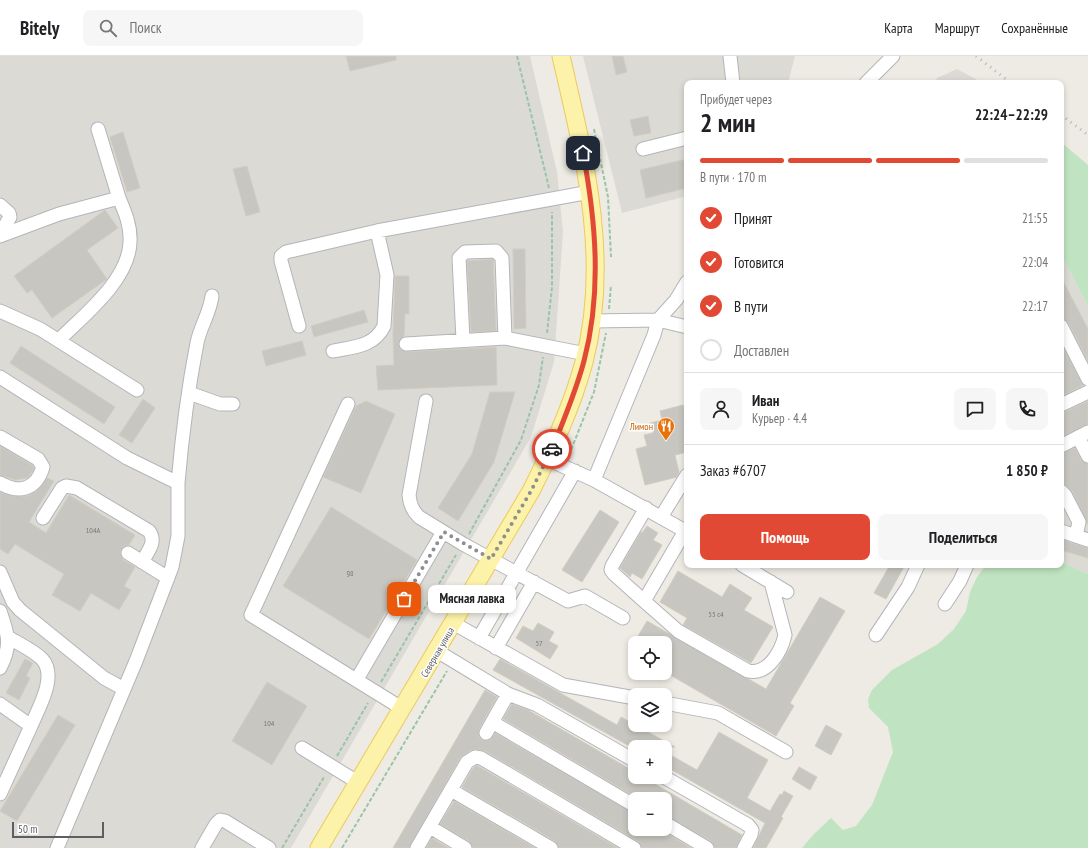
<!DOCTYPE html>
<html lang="ru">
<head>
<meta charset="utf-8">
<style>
  body { margin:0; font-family:"PT Sans Narrow",sans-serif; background:#f6f6f6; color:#202124; height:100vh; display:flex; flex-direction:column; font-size:15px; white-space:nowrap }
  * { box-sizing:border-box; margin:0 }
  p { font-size:13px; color:#757577 }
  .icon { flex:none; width:22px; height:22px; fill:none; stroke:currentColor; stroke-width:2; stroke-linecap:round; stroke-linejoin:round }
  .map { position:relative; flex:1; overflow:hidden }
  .panel { position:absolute; left:684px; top:24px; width:380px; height:488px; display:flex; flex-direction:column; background:#fff; border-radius:8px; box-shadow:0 2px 6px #0003 }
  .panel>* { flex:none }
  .controls { position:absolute; left:628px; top:580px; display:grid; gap:8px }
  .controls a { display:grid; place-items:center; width:44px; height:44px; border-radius:8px; background:#fff; box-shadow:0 2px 6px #0003; font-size:20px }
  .scale { position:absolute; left:12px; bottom:10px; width:92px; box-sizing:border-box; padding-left:4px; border:2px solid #5b5e63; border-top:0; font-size:11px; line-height:14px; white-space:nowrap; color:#5b5e63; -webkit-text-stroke:3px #fff; paint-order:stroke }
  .pin { position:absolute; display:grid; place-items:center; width:34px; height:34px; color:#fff; margin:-17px; border-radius:8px; box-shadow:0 2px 6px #0006 }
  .courier { position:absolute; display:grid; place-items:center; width:40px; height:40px; margin:-20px; border:3px solid #e24934; border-radius:50%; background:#fff; color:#222; box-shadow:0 1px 5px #0007 }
  .bubble { position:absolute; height:28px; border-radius:8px; background:#fff; box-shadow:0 2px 6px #0003; font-size:13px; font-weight:600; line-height:28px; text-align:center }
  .overview em { font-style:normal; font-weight:600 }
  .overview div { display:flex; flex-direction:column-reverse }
  .overview { display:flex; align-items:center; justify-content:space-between; height:68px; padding:0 16px }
  h1 { font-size:26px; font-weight:600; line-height:30px }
  .bar { display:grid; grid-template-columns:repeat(4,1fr); gap:6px 4px; align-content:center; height:48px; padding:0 16px }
  .bar i { height:5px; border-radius:3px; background:#e0e0e0 }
  .bar .current { background:#e24934 }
  .bar p { grid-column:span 4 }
  .line { display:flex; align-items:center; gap:10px; padding:0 16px; border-top:1px solid #e0e0e0 }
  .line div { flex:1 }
  .round { display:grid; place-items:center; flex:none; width:42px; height:42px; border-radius:8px; background:#f6f6f6 }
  ol { padding:0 16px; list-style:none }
  li { display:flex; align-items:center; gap:12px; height:44px }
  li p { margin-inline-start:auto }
  li .icon { padding:4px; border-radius:50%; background:#e24934; color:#fff; stroke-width:4 }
  li:last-child { color:#757577 }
  li i { width:22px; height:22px; border:2px solid #e0e0e0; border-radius:50% }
  .primary-button { display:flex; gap:8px; margin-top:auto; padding:8px 16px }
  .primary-button a { flex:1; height:46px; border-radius:8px; background:#e24934; color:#fff; font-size:16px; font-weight:600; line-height:46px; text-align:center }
  .primary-button a+a { background:#f6f6f6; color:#202124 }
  header { display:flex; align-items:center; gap:24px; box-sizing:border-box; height:56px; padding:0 20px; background:#fff; border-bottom:1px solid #e0e0e0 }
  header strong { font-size:19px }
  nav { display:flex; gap:22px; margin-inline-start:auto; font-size:14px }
  .search { width:280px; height:36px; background:#f6f6f6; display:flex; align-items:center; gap:10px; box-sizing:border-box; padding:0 14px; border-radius:8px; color:#757577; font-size:15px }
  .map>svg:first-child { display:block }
</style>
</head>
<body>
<header>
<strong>Bitely</strong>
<div class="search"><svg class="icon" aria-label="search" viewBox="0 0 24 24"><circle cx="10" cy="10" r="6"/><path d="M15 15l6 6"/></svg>Поиск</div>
<nav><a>Карта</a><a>Маршрут</a><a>Сохранённые</a></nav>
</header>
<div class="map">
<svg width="1088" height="792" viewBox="0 0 1088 792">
  <rect width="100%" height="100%" fill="#edebe3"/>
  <path fill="#dcdad5" d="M0 0H530L557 116 563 176 554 306 531 381 291 792H0Z
    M583 0H795L788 27H687V140L622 157Z
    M957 13 983 27H935L937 22Z
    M1061 198 1088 250V518L1061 506Z"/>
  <path fill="#c0e4c1" d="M1061 86 1088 109V250L1061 198Z
    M1061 506 1088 518V792H802L813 779 831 762 843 774 856 770 872 749 893 696 888 671 869 652 868 643 872 634 892 614 938 588 954 573 966 555 970 536 977 521 986 509H1061Z"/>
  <path fill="#c8c6c0" stroke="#d2cdc1" d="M346 0H396V4L350 15Z
    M612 0H623L627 16 616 19Z
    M648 60 651 77 634 80 630 64Z
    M123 76 140 132 127 136 110 81Z
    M687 103V132L646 142 640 114Z
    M247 110 260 156 246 160 233 113Z
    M105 154 118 172 87 194 107 223 52 262 32 234 27 237 14 220Z
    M513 193H525L526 272 514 273Z
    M493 203 496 275 471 276 467 205Z
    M395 220H409V258H405L404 280 399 285 400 293 406 296 496 291 497 329 378 334 376 310 394 309 393 279Z
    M1061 221 1088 273V305L1068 266 1061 262Z
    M364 254 368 266 314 281 311 270Z
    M302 285 306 299 266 310 262 295Z
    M1061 288 1083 329 1064 339 1061 334Z
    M21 290 115 351 104 368 10 307Z
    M490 336H515L494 406 458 465 438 452 472 398Z
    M143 343 155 352 132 387 119 379Z
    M366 345 395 358 361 437 323 421 356 350Z
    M1088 345V368L1061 381V358Z
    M683 349 687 363V396L675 399 679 416 677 421 645 429 636 393 647 390 644 379 653 377 650 367 662 364 660 355Z
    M0 390 32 409 34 412 33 415 27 422 15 424 0 419Z
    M1075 392 1081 404 1088 408V469L1072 435 1066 429 1061 427V398Z
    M47 422 54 425 29 466 46 477 69 439 135 479 129 489 124 490 120 496 123 504 135 511 124 530 131 534 119 554 91 537 80 555 52 539 64 518 15 488 8 498 0 493V436L13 440H28L37 435Z
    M331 451 417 504 369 583 283 530Z
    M600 454 619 466 582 526 562 514Z
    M647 470 658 477 653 484 662 489 642 523 632 517 630 521 620 512 641 476 642 477Z
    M1061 483 1088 492V502L1061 494Z
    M890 509H905L886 543 874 537Z
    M678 515 722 541 730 528 752 542 744 554 773 571 751 607 683 569 687 562 660 546Z
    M820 541 845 555 790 647 794 650 776 680 665 616V587H634L647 565 766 633Z
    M538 567 554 576 549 585 558 590 550 603 516 582 523 570 533 575Z
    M25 603 33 607 26 620 30 622 19 644 6 637Z
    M500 603 617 669 621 661 675 691H631L493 614Z
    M267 626 307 650 272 709 232 685Z
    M485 634 497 641 479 673V681L482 684H490L495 677 635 758V773H660L691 792H642L638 785 485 695 476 693 471 694 460 702 409 792H393Z
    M512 648 528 654 635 716V721H643L742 779 736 792H715L711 785 665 759V743H639L503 663Z
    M58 659 75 669 17 765 0 755Z
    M826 669 842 678 831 699 815 690Z
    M719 676 768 704 747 742 770 755 780 738 782 739 784 735 793 740 781 761 783 762 766 792H753L765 767 665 710V696L697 714Z
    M477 709 478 710 618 792H559L555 785 462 731 473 712Z
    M799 711 817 721 810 734 792 723Z
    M454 745 535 792H473L469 785 440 768Z
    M432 782 449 792H426Z"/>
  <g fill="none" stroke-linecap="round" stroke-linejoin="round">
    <g stroke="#b3b5ba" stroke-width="15">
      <path id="minor" d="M730 0 733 27
        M866 27 893 0
        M98 73 119 142
        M643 93 687 82
        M0 149 9 157 10 161 0 179
        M0 180 59 158 119 142C125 156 131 170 130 186 129 224 84 259 59 284
        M0 255 40 273 137 334
        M592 265 658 264 676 244 687 226
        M299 270 281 205V200L286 196 377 175 590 136
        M1061 270 1088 323
        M463 284 459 202 465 196 496 195 502 202 505 282
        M406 288 505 282 586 298
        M333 295C353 291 374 291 384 270L387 219 377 175
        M0 321 127 402 178 427V480L172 511 136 605 57 792
        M189 337 220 348H233
        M426 345 409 439C410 448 412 454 419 461L463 488 568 545 585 540 623 562
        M348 348 251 559 403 653
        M1061 349 1088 336
        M0 381 38 403 43 411C36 434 19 438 0 427
        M1078 381 1088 400
        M1061 390 1088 376
        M547 403 594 424 654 279 658 264 687 271
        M594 424 687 476
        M178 427C182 380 188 333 197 287 200 271 210 257 212 240
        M1061 435 1065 439 1079 466 1076 480
        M661 461 687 419
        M43 462 62 432 66 430 77 432 149 475C157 486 148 495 142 506
        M685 475 644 545 678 575 748 615C768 619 781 596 785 579L771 526
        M1061 475 1088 484
        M128 497 168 522
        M742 509 787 536
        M0 516 13 546 20 554 104 622 124 633
        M644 545 614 518 611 514 612 510 646 452
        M945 548 960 525 967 509
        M0 555C8 578 12 589 0 612
        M453 567 563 629 635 642
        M876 579 908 531 918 509
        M8 581C19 588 33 594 42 603 58 620 38 653 31 670
        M479 582 575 415
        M496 592 534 526
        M437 595 508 638 537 649 635 705
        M357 623 443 476
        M665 647 718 657 786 696
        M0 648 31 670 0 738
        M492 666 635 750
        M486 677 508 638
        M302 692 359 727
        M664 721 748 769 752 774 751 779 744 792
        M451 734 551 792
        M665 767 707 792
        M430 771 465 792
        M202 792 216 768 220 764 225 765 269 792
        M417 792 467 706 475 701 481 702 634 792"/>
    </g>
    <g stroke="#ebca5d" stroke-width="19">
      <path id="major" d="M319 792 531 435C552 393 572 351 584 306 611 203 584 100 561 0"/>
    </g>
    <path stroke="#9ac4a8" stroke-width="2" stroke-dasharray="4 2" stroke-linecap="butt" d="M517 0 549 132
      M594 73 608 141 611 201
      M609 253 611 229
      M547 277 552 231V156
      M569 399 594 336 606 277
      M469 478 521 384 539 329 543 301
      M381 626 456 499
      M337 700 368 647
      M282 792 324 721
      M342 792 447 615"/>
    <use href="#minor" stroke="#fff" stroke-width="13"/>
    <use href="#major" stroke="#fcf2a9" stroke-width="17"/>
    <path stroke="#b3b4b4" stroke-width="3" stroke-dasharray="1 5" stroke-linecap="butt" d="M976 0 1011 27
      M1061 59 1088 79"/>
  </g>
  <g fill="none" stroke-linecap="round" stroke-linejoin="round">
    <path stroke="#8e8f90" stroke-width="4" stroke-dasharray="0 7.2" d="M404 543 444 476 491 503 531 435 552 393"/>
    <path stroke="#e24934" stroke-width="5" d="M552 393C564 364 576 335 584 305 602 236 596 166 583 97"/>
  </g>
  <defs>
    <g id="restaurant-pin" transform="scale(0.9)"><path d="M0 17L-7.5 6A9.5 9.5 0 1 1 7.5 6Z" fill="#e8710a" stroke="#fff"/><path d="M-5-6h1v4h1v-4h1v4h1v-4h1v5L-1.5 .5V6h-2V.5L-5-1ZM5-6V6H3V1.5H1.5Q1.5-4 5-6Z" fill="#fff"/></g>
  </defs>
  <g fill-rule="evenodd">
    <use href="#restaurant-pin" x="666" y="370"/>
  </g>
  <g text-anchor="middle" stroke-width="3" stroke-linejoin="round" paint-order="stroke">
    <g font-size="8" fill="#76787a">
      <text x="93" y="477">104А</text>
      <text x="350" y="520">98</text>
      <text x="716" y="561">55 с4</text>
      <text x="539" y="590">57</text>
      <text x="269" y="670">104</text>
    </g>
    <g font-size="10" fill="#c56008" stroke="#fff" text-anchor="end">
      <text x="653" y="374">Лимон</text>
    </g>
    <g font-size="10" fill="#5b5e63" stroke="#fff">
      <text transform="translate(437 596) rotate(-60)" y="4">Северная улица</text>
    </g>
  </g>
</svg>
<div class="controls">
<a><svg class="icon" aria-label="locate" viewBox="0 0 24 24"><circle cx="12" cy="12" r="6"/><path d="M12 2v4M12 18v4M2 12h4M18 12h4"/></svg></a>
<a><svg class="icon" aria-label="layers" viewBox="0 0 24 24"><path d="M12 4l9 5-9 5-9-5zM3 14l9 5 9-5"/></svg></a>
<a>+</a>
<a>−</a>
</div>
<div class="scale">50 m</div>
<div class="pin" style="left:404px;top:543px;background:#ea580c"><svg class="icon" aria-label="bag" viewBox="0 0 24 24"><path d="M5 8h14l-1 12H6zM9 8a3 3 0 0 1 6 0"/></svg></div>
<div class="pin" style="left:583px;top:97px;background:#1f2937"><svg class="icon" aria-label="home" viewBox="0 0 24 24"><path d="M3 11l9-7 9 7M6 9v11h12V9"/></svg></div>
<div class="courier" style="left:552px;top:393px"><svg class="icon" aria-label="car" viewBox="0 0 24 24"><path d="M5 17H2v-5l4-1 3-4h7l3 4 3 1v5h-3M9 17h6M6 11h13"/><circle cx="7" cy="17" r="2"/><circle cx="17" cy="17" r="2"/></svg></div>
<div class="bubble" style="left:428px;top:529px;width:88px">Мясная лавка</div>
<section class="panel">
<div class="overview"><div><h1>2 мин</h1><p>Прибудет через</p></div><em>22:24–22:29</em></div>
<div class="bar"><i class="current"></i><i class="current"></i><i class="current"></i><i></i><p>В пути · 170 m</p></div>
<ol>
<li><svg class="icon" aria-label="check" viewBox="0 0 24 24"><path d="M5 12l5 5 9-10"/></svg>Принят<p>21:55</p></li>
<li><svg class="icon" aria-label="check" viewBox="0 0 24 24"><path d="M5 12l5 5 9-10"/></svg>Готовится<p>22:04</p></li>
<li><svg class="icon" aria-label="check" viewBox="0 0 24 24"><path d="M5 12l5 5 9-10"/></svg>В пути<p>22:17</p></li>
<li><i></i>Доставлен</li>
</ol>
<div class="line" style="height:72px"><a class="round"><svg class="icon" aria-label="person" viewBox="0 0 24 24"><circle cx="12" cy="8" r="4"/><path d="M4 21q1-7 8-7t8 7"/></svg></a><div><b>Иван</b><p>Курьер · 4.4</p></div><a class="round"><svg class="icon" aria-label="chat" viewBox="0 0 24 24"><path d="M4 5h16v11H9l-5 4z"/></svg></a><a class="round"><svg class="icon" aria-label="phone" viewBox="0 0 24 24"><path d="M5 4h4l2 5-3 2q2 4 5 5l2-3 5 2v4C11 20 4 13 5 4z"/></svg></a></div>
<div class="line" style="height:52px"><div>Заказ #6707</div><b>1 850 ₽</b></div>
<div class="primary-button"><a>Помощь</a><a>Поделиться</a></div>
</section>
</div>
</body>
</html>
